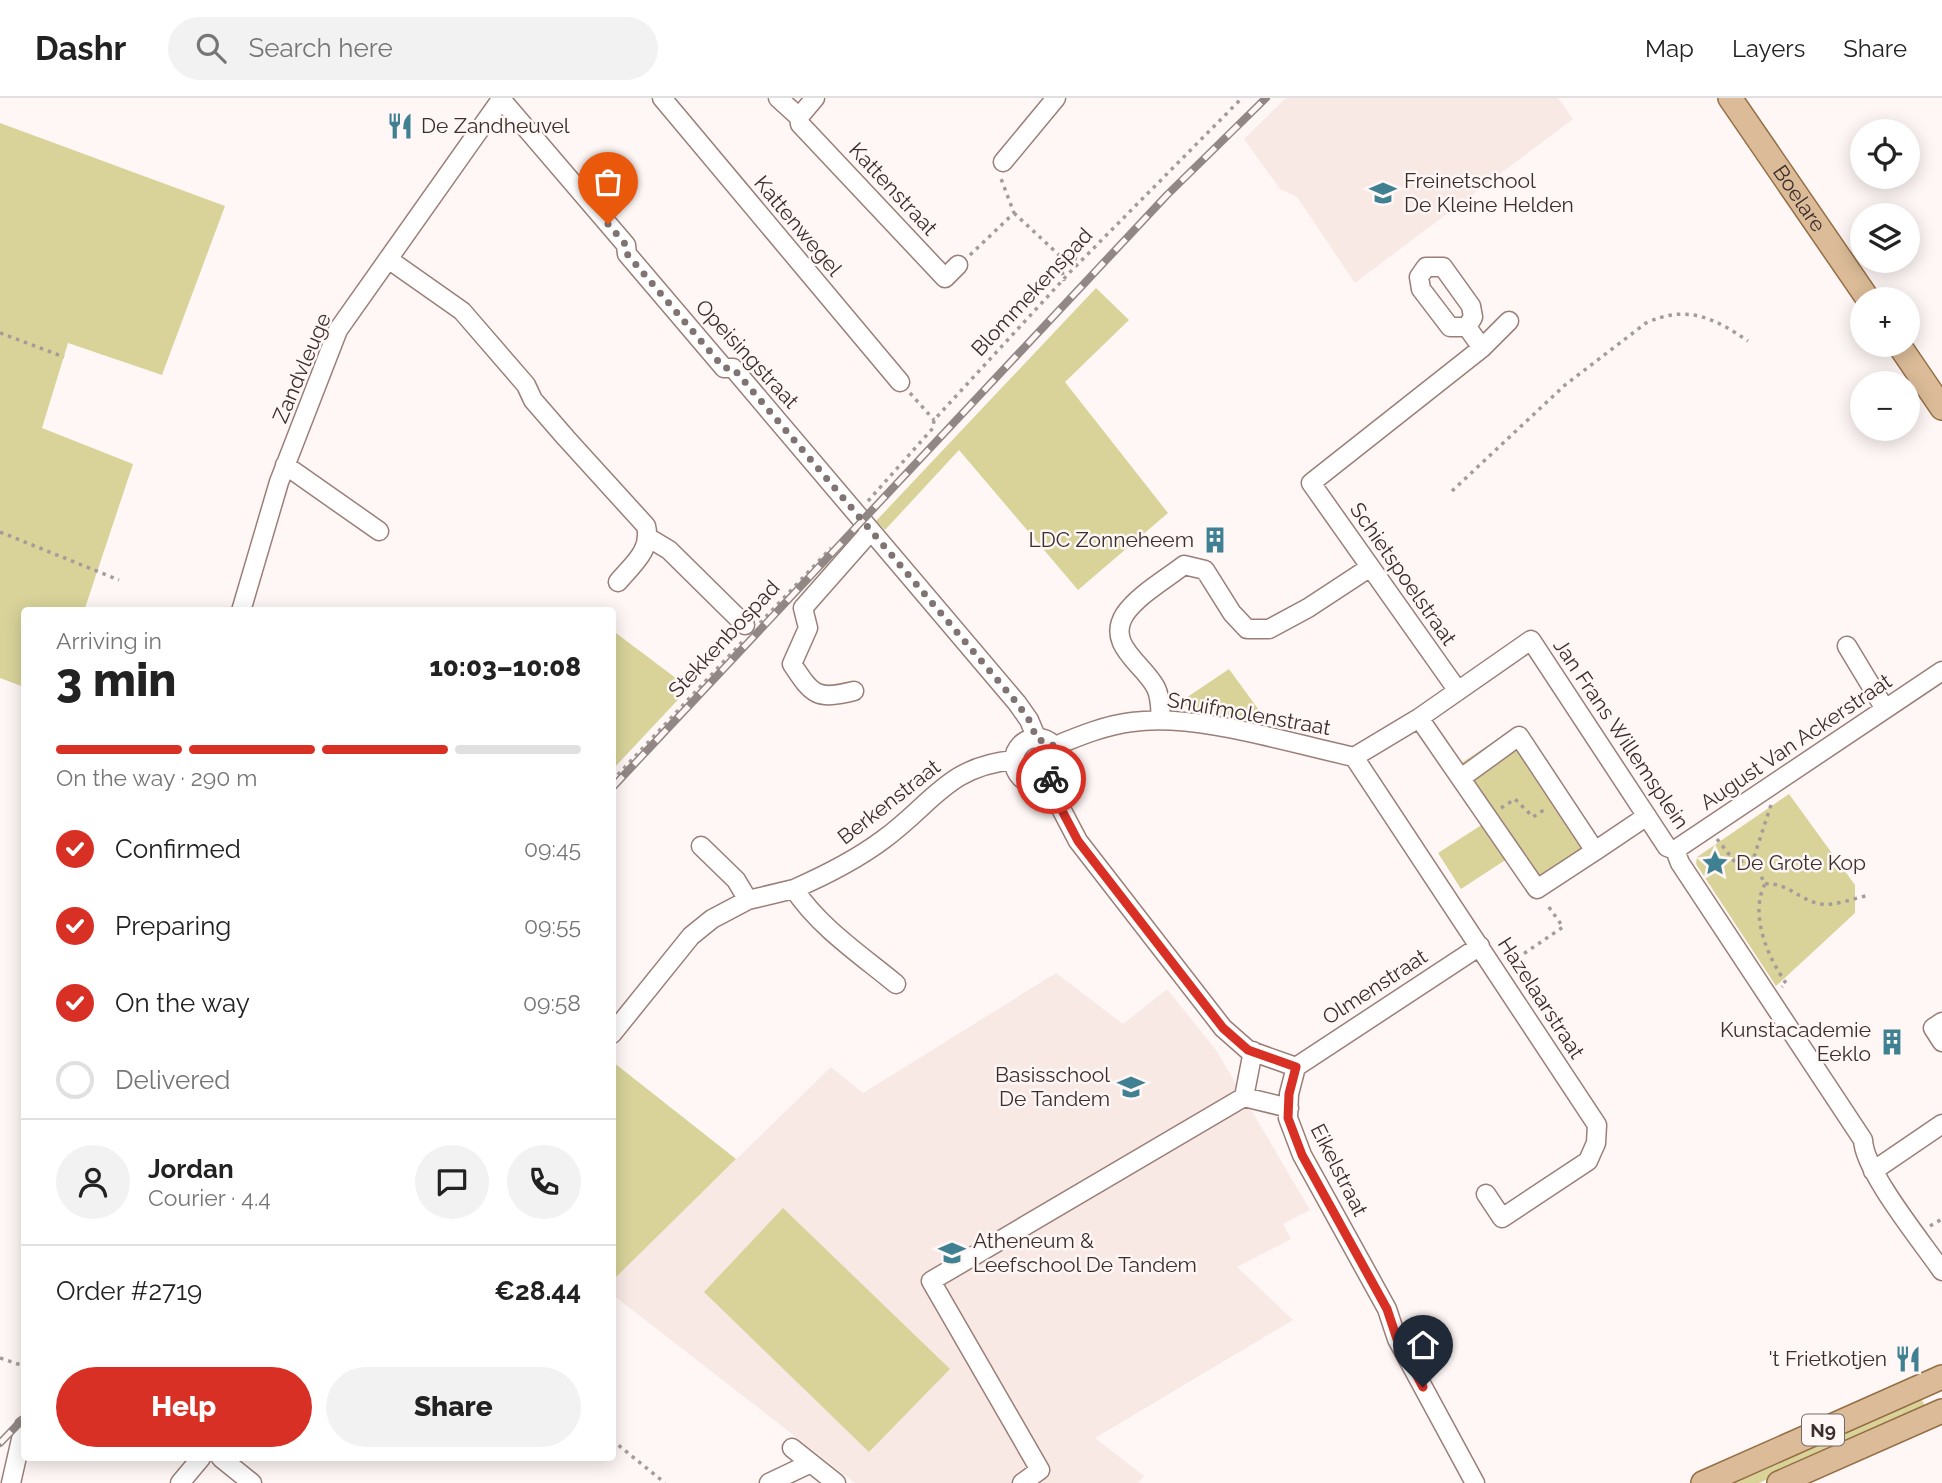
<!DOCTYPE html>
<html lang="en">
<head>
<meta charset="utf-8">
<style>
  body { margin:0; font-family:Raleway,sans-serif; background:#f2f2f2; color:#222; height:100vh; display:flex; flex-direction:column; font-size:26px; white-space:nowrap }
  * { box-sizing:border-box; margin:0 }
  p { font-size:23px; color:#767676 }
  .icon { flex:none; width:38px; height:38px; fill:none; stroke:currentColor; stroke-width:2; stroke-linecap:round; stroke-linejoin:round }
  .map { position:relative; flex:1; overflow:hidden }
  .drawer { position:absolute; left:21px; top:509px; width:595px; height:854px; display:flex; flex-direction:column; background:#fff; border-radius:7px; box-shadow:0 4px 18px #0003 }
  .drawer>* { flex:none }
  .buttons { position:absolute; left:1850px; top:21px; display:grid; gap:14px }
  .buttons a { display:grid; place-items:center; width:70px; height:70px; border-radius:50%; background:#fff; box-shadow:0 4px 18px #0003; font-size:35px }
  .pin { position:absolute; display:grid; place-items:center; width:60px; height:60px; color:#fff; margin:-72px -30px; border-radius:50% 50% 50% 0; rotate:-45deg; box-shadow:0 0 7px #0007 }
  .pin .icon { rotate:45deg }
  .courier { position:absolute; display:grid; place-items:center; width:70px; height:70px; margin:-35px; border:5px solid #d93025; border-radius:50%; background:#fff; color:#222; box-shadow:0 2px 9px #0007 }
  .headline em { font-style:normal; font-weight:800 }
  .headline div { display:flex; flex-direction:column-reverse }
  .headline { display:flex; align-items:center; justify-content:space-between; height:119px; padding:0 35px }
  h1 { font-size:46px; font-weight:800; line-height:52px }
  .bar { display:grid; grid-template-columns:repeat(4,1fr); gap:10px 7px; align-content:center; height:84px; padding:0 35px }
  .bar i { height:9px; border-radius:5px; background:#e0e0e0 }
  .bar .selected { background:#d93025 }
  .bar p { grid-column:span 4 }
  .line { display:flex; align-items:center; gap:18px; padding:0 35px; border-top:2px solid #e0e0e0 }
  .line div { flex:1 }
  .round { display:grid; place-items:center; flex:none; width:74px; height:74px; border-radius:37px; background:#f2f2f2 }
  ol { padding:0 35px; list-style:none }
  li { display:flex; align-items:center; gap:21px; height:77px }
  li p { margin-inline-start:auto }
  li .icon { padding:7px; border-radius:50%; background:#d93025; color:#fff; stroke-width:4 }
  li:last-child { color:#767676 }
  li i { width:38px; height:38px; border:4px solid #e0e0e0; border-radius:50% }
  .cta { display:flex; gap:14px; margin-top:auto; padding:14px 35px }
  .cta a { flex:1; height:80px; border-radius:42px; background:#d93025; color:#fff; font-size:28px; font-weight:800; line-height:80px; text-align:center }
  .cta a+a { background:#f2f2f2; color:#222 }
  header { display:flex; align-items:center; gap:42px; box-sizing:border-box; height:98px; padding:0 35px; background:#fff; border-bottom:2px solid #e0e0e0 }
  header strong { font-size:33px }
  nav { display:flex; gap:38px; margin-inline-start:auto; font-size:24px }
  .search { width:490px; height:63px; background:#f2f2f2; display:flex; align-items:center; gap:18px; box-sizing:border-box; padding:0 24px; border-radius:38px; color:#767676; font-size:26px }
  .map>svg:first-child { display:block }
</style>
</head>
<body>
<header>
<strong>Dashr</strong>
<div class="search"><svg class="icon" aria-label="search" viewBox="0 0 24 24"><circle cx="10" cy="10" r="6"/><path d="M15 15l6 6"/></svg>Search here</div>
<nav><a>Map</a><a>Layers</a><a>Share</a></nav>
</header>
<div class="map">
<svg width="1942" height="1385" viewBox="0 0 1942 1385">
  <rect width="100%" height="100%" fill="#fef7f5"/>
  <path fill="#f9e9e5" d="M1286 0H1558L1573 21 1355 185 1297 99 1280 91 1244 41Z
    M1056 875 1123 926 1167 891 1216 952 1310 1112 1283 1126 1291 1141 1237 1169 1293 1222 1095 1340 1144 1378 1138 1385H855L613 1197 612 1182 831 969 863 995Z"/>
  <path fill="#d9d39a" d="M0 25 225 108 162 277 68 245 42 330 133 366 84 513H24V589L0 580Z
    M1096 190 1129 222 1065 284 1168 415 1078 492 959 352 885 432 876 423Z
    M612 532 689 590 613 671H612Z
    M1229 571 1269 626 1177 606Z
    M1518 628 1601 756 1536 799 1510 759 1461 791 1438 755 1483 726 1449 673Z
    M1789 696 1855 787V815L1776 888 1696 766 1697 759Z
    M613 964 736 1061 613 1182Z
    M783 1110 950 1271 869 1354 704 1194Z
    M1920 1298 1926 1310 1759 1385H1725Z"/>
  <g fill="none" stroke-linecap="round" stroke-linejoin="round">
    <g stroke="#9b7e78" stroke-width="21">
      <path id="minor" d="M662 0 900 284
        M778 0 799 19
        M815 0 799 19 800 26 945 180 958 167
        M501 1 626 147 627 156 724 270H733L1017 605 1029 622 1037 641
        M1003 64 1056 0
        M388 161 462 213 526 287 533 302 566 340 646 428C652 452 633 466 618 484
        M1467 229 1473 219 1471 208 1443 169H1426L1419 179 1421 191 1450 229H1467L1482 250
        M285 367 379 433
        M649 440 669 452 745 527
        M241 513 279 384 338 232 502 0
        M1847 548 1885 611
        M854 593C817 602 813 598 792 566L808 530 803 510 870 434
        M1458 593 1311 385 1482 250 1509 223
        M1419 620 1537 791 1595 753 1519 638 1461 680
        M1161 622C1160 612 1161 600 1156 590 1144 566 1105 547 1125 516 1138 497 1166 481 1184 467L1205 472 1232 515 1247 531H1269L1308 510 1369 470
        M1014 663a23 23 0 1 1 46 0a23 23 0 1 1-46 0Z
        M1055 648C1079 638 1106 627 1132 624 1197 615 1289 645 1354 659
        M1354 659 1597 1027 1596 1045 1588 1063 1502 1120 1486 1096
        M1354 659 1419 620 1531 542 1667 749 1675 752
        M1047 684 1078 743 1223 930 1248 952 1296 969
        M701 748 736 782 748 802 794 791
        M1675 752 1680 765 1863 1042C1864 1073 1922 1144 1942 1173
        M1675 752 1942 573
        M1595 753 1647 718
        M896 886C861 857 819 829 794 791 826 777 856 762 884 741 933 705 948 668 1014 662
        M1942 924 1933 930 1942 944
        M612 936 691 838 712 821 748 802
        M1296 969 1289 996 1288 1020 1302 1057 1387 1211 1397 1241 1475 1385
        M1296 969 1480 848
        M1244 999 1253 953
        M1873 1073 1942 1026
        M792 1350 836 1385
        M221 1360 252 1385
        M11 1385 24 1328
        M180 1385 201 1360
        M769 1385 811 1365
        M1022 1385 1040 1372 931 1183 1244 999 1289 1010"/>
    </g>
    <g stroke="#956d45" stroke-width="26">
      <g id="major">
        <path id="s1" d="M1730 0 1868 201"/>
        <path d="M1899 247 1942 310"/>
        <path d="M1703 1385 1942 1279"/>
        <path d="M1779 1385 1942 1313"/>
      </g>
    </g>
    <path stroke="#a59b99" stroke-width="3.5" stroke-dasharray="3.5 5" stroke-linecap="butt" d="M1014 115 1059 157 1083 162
      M970 157 1014 115 1000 78
      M1059 157 1064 183
      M0 235 64 259
      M910 295 934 322
      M1452 393 1565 287 1646 225C1687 206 1714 220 1748 243
      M868 403 933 330 934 322 1072 172 1242 0
      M0 434 119 482
      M760 525 831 450
      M612 683 742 544
      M1771 707 1753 762 1765 786C1749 816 1768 860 1786 885L1782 889
      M1501 710 1515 701 1533 719 1547 710
      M1717 741 1735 764 1753 762
      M1765 786C1788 784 1800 803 1821 806 1837 808 1854 800 1870 797
      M1510 865 1563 829 1546 805
      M1930 1128 1942 1121
      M0 1260 24 1268
      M612 1342 665 1385"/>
    <use href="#minor" stroke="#fff" stroke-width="18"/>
    <use href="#major" stroke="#dcbc98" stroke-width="23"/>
    <g stroke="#918785" stroke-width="8">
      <path id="rail" d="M612 690 1167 97 1266 0
        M0 1345 24 1320"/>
    </g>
    <use href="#rail" stroke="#fef7f5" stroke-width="5" stroke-dasharray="16" stroke-linecap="butt"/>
  </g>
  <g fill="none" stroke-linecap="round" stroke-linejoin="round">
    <path stroke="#7f7472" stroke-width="7" stroke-dasharray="0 12.6" d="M608 126 626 147 627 156 724 270H733L1017 605 1029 622 1037 641 1055 648 1060 668 1051 681"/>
    <path stroke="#d93025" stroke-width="9" d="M1051 681 1047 684 1078 743 1223 930 1248 952 1296 969 1289 996 1288 1020 1302 1057 1387 1211 1397 1241 1423 1289"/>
  </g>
  <defs>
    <g id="restaurant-bare" transform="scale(2.1)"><path d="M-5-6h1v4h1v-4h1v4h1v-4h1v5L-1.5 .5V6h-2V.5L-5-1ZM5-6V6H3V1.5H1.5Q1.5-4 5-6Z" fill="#3f8192" stroke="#fef7f5" stroke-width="2.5" paint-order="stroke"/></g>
    <g id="school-bare" transform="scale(2.1)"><path d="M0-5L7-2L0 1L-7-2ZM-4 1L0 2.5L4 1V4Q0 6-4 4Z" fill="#3f8192" stroke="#fef7f5" stroke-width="2.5" paint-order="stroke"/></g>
    <g id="building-bare" transform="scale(2.1)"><path d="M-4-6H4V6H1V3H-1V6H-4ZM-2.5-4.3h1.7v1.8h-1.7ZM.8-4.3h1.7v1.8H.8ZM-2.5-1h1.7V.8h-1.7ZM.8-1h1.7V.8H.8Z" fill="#3f8192" stroke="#fef7f5" stroke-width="2.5" paint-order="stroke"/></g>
    <g id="sight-bare" transform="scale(2.1)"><path d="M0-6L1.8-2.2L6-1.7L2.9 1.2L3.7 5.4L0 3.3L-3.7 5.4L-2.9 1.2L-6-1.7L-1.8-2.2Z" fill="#3f8192" stroke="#fef7f5" stroke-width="2.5" paint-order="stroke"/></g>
  </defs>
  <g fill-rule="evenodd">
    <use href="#restaurant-bare" x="400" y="28"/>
    <use href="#school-bare" x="1383" y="95"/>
    <use href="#building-bare" x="1215" y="442"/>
    <use href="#sight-bare" x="1715" y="765"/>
    <use href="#building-bare" x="1892" y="944"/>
    <use href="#school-bare" x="1131" y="989"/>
    <use href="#school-bare" x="952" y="1155"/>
    <use href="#restaurant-bare" x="1908" y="1261"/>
  </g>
  <g text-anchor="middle" stroke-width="5" stroke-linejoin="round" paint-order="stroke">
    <rect fill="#fef7f5" stroke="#766a68" stroke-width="2" x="1802" y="1316.5" width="42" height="31" rx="5"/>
    <g font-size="19" font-weight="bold" fill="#3b2e2c">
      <text x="1823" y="1339">N9</text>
    </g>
    <g font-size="21" fill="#3b2e2c" stroke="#fef7f5" text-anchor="start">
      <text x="421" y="35">De Zandheuvel</text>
      <text x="1404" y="90">Freinetschool<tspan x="1404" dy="24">De Kleine Helden</tspan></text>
      <text x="1194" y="449" text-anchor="end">LDC Zonneheem</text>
      <text x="1736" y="772">De Grote Kop</text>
      <text x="1871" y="939" text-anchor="end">Kunstacademie<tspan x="1871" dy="24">Eeklo</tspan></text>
      <text x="1110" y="984" text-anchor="end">Basisschool<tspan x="1110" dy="24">De Tandem</tspan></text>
      <text x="973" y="1150">Atheneum &amp;<tspan x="973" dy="24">Leefschool De Tandem</tspan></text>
      <text x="1887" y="1268" text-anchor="end">'t Frietkotjen</text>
    </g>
    <g font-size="21" fill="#3b2e2c" stroke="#fef7f5">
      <text transform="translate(893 91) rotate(47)" y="7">Kattenstraat</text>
      <text dy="7" stroke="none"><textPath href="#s1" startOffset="122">Boelare</textPath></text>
      <text transform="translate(798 128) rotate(50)" y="7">Kattenwegel</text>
      <text transform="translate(1032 194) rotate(-47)" y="7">Blommekenspad</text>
      <text transform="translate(747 256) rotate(47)" y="7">Opeisingstraat</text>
      <text transform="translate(302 270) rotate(-67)" y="7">Zandvleuge</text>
      <text transform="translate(1403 476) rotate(55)" y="7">Schietspoelstraat</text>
      <text transform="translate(724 541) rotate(-47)" y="7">Stekkenbospad</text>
      <text transform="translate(1249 616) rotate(10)" y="7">Snuifmolenstraat</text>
      <text transform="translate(1621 636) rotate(56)" y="7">Jan Frans Willemsplein</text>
      <text transform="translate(1796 644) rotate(-34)" y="7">August Van Ackerstraat</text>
      <text transform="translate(889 704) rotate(-38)" y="7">Berkenstraat</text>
      <text transform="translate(1375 889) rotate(-33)" y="7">Olmenstraat</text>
      <text transform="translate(1541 900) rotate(57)" y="7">Hazelaarstraat</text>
      <text transform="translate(1339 1072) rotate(63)" y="7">Eikelstraat</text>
    </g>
  </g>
</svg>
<div class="buttons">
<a><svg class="icon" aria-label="locate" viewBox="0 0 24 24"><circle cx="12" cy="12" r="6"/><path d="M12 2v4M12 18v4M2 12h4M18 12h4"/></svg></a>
<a><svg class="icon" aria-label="layers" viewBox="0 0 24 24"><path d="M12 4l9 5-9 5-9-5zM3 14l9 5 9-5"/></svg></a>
<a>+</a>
<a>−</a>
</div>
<div class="pin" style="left:608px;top:126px;background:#ea580c"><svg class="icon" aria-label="bag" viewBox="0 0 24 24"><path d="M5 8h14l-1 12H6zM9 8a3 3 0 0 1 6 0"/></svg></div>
<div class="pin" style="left:1423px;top:1289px;background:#1f2937"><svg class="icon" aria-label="home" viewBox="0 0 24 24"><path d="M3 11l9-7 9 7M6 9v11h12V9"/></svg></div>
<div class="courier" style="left:1051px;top:681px"><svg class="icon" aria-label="bike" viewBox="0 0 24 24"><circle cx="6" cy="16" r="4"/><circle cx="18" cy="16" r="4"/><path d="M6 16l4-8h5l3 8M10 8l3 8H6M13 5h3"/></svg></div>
<section class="drawer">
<div class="headline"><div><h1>3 min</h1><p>Arriving in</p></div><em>10:03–10:08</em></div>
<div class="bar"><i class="selected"></i><i class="selected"></i><i class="selected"></i><i></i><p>On the way · 290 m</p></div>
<ol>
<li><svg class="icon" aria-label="check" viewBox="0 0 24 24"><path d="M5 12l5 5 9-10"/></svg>Confirmed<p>09:45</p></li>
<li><svg class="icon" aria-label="check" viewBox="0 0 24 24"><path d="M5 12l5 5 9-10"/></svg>Preparing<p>09:55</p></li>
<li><svg class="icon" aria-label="check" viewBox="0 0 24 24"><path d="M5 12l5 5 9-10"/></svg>On the way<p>09:58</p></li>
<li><i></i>Delivered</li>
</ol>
<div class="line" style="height:126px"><a class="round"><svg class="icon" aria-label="person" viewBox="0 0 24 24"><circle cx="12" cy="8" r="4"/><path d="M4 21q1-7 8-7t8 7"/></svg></a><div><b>Jordan</b><p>Courier · 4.4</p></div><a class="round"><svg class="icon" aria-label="chat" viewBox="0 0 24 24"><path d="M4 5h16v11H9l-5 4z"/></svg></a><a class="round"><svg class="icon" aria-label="phone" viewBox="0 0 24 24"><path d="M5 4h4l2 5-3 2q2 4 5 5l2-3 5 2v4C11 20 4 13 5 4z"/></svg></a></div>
<div class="line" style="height:91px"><div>Order #2719</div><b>€28.44</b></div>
<div class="cta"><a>Help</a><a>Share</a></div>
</section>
</div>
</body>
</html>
